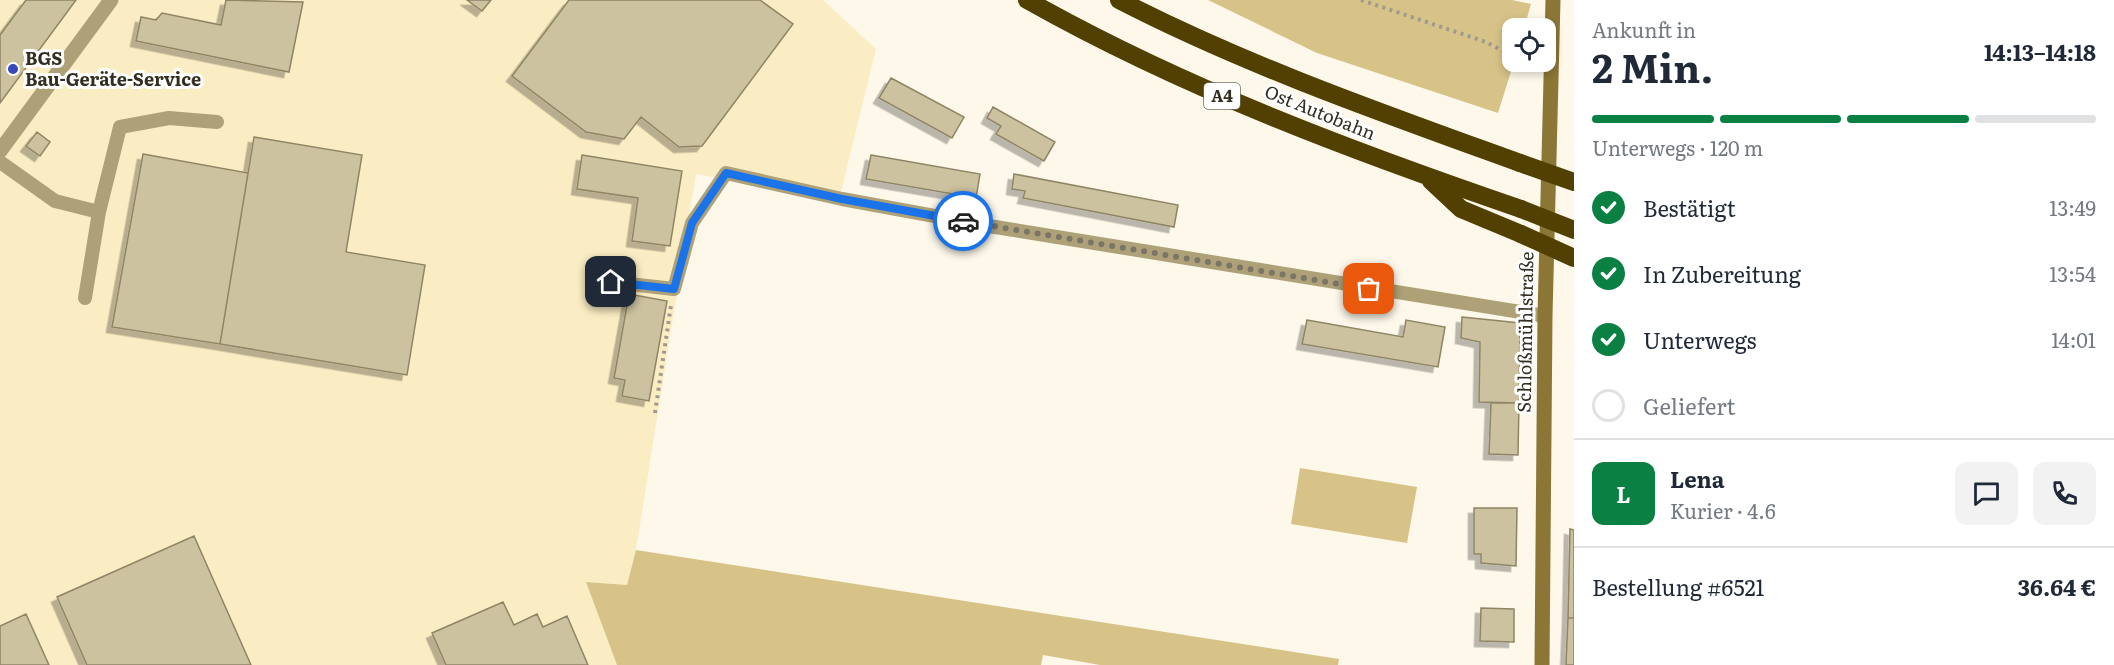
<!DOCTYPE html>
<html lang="de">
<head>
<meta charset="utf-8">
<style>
  body { margin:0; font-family:Literata,serif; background:#f2f2f3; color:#1f2937; height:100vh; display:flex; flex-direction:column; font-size:22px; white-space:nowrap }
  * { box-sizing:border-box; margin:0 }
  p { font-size:20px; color:#747a83 }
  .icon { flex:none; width:33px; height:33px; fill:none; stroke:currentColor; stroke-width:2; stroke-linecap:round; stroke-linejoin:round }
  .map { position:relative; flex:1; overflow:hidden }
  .panel { display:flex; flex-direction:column; background:#fff; width:540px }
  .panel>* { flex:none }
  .tools { position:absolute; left:1502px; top:18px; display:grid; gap:12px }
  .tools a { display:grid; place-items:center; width:54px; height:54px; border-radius:12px; background:#fff; box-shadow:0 3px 9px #0003; font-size:30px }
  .pin { position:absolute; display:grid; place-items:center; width:51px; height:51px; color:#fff; margin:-26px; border-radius:12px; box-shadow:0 3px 9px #0006 }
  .courier { position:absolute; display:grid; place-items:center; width:60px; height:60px; margin:-30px; border:4px solid #1a73e8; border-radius:50%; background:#fff; color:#222; box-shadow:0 2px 8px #0007 }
  .summary em { font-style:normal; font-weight:700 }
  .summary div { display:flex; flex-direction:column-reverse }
  .summary { display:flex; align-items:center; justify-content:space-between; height:102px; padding:0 18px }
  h1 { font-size:39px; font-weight:700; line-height:45px }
  .bar { display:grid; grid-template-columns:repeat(4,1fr); gap:9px 6px; align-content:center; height:72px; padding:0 18px }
  .bar i { height:8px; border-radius:4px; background:#e0e1e3 }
  .bar .selected { background:#0b8043 }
  .bar p { grid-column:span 4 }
  .line { display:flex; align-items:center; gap:15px; padding:0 18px; border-top:2px solid #e0e1e3 }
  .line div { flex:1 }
  .round { display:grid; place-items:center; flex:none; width:63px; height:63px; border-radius:12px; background:#f2f2f3 }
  ol { padding:0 18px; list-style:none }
  li { display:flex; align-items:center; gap:18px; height:66px }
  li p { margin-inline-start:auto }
  li .icon { padding:6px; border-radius:50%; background:#0b8043; color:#fff; stroke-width:4 }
  li:last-child { color:#747a83 }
  li i { width:33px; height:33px; border:3px solid #e0e1e3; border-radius:50% }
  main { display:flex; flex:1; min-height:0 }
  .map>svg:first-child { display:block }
</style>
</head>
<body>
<main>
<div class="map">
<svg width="1574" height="665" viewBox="0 0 1574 665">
  <defs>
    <filter id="shadow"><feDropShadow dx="-5.5" dy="5.5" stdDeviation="0" flood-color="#0004"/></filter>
  </defs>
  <rect width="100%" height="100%" fill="#fdf8ea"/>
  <path fill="#fbedc3" d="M0 0H823L876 49 839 200 696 174 636 550 627 585 586 582 617 665H0Z"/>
  <path fill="#d7c388" d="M1208 0H1512L1531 4 1524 28H1512L1514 62 1498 113 1317 53Z
    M1300 468 1417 487 1407 543 1291 524Z
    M636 550 1339 659 1338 665H1100L1043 655 1041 665H617L586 582 627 585Z"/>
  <path fill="#cdc2a0" stroke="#8f8565" stroke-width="1.5" filter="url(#shadow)" d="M26 0H76L0 103V35Z
    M226 0 303 2 289 72 136 41 141 17 156 20 162 13 221 25Z
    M467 0H491L482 11Z
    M569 0H760L793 24 702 146 679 147 641 117 624 139 586 132 512 76Z
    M891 78 964 117 952 138 879 98Z
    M993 107 1055 142 1044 161 996 134 1001 126 987 118Z
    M37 132 50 142 40 156 26 146Z
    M254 137 362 155 346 252 425 265 407 375 220 344Z
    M143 154 248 173 220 344 112 327Z
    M582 155 682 171 670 246 632 241 638 198 577 189Z
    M871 155 980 174 976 198 866 179Z
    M1014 174 1178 205 1174 227 1023 198 1025 191 1012 189Z
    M629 294 667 301 649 401 622 396 625 380 614 378Z
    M1462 317 1520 323 1519 403 1479 402 1480 342 1461 338Z
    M1307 320 1403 337 1406 320 1445 327 1438 367 1302 344Z
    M1491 403H1519L1518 455 1489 454Z
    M1474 508H1517L1516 566 1481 563V554H1474Z
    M1570 529 1574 530V618H1568Z
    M194 536 251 665H87L57 597Z
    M503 602 514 625 537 614 543 627 567 616 588 665H446L432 633Z
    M1481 608 1514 609V642L1480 641Z
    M26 614 49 665H0V626Z
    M1568 618H1574V665H1566Z"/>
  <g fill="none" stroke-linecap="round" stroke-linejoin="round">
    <path stroke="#9f9a8d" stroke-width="4" stroke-dasharray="3 4.5" stroke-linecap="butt" d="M1361 0 1486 42 1512 56
      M1523 62 1533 66
      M655 413 671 305"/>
    <path stroke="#aea178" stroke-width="14" d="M0 162 55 201 99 212
      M611 282 674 289 692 223 726 173 842 199 989 226 1545 316
      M85 298 99 212 120 127 169 118 217 122"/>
    <path stroke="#aea178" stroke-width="15" d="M0 151 111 0"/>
    <path stroke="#8b7636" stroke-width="15" d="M1542 665 1545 316 1553 0"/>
    <path stroke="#514002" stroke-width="18" d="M1027 0C1183 88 1352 151 1521 209
      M1119 0C1247 66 1385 114 1520 163
      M1431 181 1461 209 1521 234"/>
    <path stroke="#514002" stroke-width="18" d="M1520 163 1574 182
      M1521 209 1574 230
      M1521 234 1574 258"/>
  </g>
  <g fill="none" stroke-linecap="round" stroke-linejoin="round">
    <path stroke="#7a7567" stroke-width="6" stroke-dasharray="0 10.8" d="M963 221 1369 289"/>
    <path stroke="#1a73e8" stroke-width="8" d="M611 282 674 289 692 223 726 173 842 199 963 221"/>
  </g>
  <circle fill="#3847ba" stroke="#fff" stroke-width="2" cx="13" cy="69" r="6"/>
  <g text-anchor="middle" stroke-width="6" stroke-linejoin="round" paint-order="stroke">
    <rect fill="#fff" stroke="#706d64" stroke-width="1.5" x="1204" y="83" width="36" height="26" rx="4.5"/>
    <g font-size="16" font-weight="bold" fill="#332e21">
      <text x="1222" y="102">A4</text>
    </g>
    <g font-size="18" font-weight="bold" fill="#332e21" stroke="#fff" text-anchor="start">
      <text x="25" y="65">BGS<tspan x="25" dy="21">Bau-Geräte-Service</tspan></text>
    </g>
    <g font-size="18" fill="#332e21" stroke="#fff">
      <text transform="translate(1320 113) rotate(22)" y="6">Ost Autobahn</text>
      <text transform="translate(1526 332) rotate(-89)" y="6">Schloßmühlstraße</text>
    </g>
  </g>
</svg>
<div class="tools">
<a><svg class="icon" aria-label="locate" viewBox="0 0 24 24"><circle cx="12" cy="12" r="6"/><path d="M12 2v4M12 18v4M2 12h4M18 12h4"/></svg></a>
</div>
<div class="pin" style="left:1369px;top:289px;background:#ea580c"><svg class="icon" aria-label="bag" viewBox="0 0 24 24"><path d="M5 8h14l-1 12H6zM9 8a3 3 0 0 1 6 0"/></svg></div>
<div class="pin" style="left:611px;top:282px;background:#1f2937"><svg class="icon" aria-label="home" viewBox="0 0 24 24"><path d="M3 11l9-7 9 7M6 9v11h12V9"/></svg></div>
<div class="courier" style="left:963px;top:221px"><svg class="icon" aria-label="car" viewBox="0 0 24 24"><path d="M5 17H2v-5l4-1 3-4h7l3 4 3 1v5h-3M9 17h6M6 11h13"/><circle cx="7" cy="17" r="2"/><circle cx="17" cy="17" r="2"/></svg></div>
</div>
<section class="panel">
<div class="summary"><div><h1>2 Min.</h1><p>Ankunft in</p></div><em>14:13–14:18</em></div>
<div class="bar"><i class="selected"></i><i class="selected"></i><i class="selected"></i><i></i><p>Unterwegs · 120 m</p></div>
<ol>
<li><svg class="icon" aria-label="check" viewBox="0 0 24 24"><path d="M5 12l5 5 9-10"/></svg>Bestätigt<p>13:49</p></li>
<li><svg class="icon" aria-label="check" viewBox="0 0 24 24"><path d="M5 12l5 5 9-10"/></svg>In Zubereitung<p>13:54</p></li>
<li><svg class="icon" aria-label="check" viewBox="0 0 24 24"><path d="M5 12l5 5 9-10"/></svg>Unterwegs<p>14:01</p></li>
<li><i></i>Geliefert</li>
</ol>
<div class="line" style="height:108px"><b class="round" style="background:#0b8043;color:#fff">L</b><div><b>Lena</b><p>Kurier · 4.6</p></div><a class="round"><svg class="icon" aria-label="chat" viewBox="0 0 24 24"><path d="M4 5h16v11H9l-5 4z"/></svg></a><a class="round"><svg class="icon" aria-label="phone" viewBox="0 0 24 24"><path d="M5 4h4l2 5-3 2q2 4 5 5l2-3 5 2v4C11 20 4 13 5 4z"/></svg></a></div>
<div class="line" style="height:78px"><div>Bestellung #6521</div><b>36.64 €</b></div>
</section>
</main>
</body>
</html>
